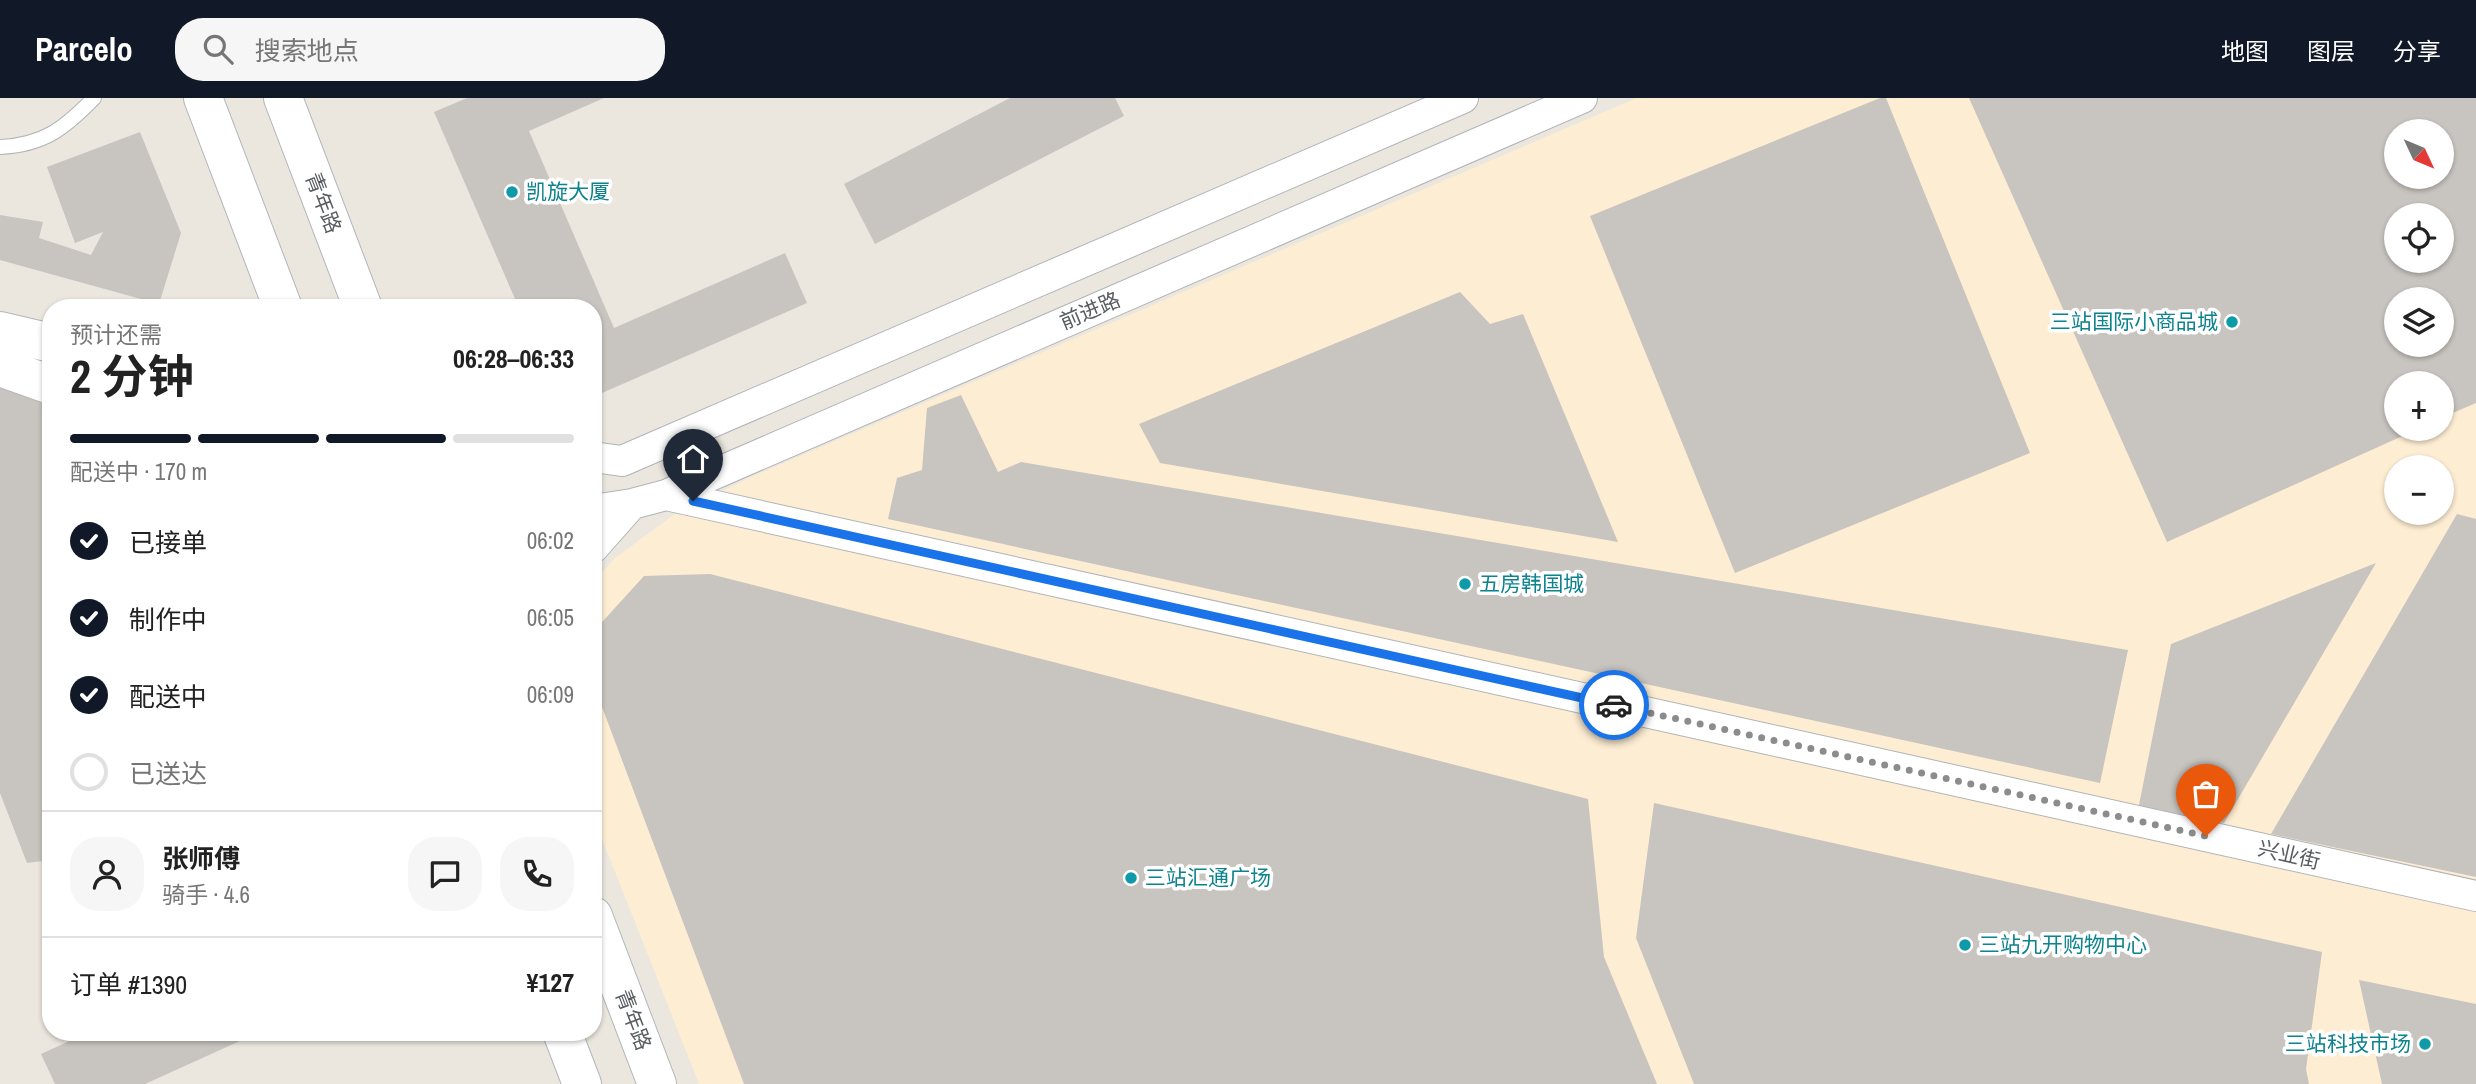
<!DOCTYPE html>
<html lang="zh">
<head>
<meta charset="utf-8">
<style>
  body { margin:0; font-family:"Archivo Narrow","Noto Sans SC",sans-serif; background:#f6f6f6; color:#222; height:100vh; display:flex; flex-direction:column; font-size:26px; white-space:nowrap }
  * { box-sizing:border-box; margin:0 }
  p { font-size:23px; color:#767676 }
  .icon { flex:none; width:38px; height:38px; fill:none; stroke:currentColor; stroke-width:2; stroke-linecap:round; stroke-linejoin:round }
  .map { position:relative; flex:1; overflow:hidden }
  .panel { position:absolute; left:42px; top:201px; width:560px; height:742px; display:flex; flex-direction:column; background:#fff; border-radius:28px; box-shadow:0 2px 5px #0004 }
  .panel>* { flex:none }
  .needle { width:46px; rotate:134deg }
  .buttons { position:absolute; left:2384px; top:21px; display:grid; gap:14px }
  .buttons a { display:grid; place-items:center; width:70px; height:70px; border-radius:50%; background:#fff; box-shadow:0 2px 5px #0004; font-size:35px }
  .pin { position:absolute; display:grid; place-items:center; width:60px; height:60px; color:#fff; margin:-72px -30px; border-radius:50% 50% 50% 0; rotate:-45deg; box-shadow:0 0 7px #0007 }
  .pin .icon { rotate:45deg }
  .courier { position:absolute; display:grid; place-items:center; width:70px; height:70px; margin:-35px; border:5px solid #1a73e8; border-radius:50%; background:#fff; color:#222; box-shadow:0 2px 9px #0007 }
  .overview em { font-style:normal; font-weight:700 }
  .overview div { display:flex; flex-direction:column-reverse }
  .overview { display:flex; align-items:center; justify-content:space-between; height:119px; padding:0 28px }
  h1 { font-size:46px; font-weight:700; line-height:52px }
  .bar { display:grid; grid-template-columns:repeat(4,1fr); gap:10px 7px; align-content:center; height:84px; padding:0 28px }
  .bar i { height:9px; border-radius:5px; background:#e0e0e0 }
  .bar .selected { background:#111827 }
  .bar p { grid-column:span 4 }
  .line { display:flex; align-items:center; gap:18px; padding:0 28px; border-top:2px solid #e0e0e0 }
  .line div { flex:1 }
  .round { display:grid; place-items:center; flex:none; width:74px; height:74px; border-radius:28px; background:#f6f6f6 }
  ol { padding:0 28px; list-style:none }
  li { display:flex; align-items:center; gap:21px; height:77px }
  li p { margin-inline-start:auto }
  li .icon { padding:7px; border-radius:50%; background:#111827; color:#fff; stroke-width:4 }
  li:last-child { color:#767676 }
  li i { width:38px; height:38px; border:4px solid #e0e0e0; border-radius:50% }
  header { display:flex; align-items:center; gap:42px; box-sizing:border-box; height:98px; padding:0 35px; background:#111827; color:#fff }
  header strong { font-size:33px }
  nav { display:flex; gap:38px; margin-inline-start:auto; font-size:24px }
  .search { width:490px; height:63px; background:#f6f6f6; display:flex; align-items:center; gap:18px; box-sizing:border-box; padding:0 24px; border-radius:28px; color:#767676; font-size:26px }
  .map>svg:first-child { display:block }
</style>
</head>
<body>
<header>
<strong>Parcelo</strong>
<div class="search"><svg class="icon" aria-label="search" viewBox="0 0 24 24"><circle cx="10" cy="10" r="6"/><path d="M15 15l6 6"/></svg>搜索地点</div>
<nav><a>地图</a><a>图层</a><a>分享</a></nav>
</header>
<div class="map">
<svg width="2476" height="986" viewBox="0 0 2476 986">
  <rect width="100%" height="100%" fill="#ebe7df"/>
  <path fill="#fdedd3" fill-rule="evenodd" d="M1637 0H2476V986H699L593 718V484L615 460 672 418 753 378ZM2396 33H2441V79H2396ZM2396 117H2441V163H2396ZM2396 201H2441V247H2396ZM2396 285H2441V331H2396ZM2396 369H2441V415H2396Z"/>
  <path fill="#c8c4bf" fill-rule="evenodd" d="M467 0H604L529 33 614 230 785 155 807 205 593 299V210H519L434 14Z
    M1010 0H1115L1124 18 875 146 844 86Z
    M1880 0H1886L2030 355 1735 475 1590 118Z
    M1969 0H2476V305L2441 320V285H2396V331H2418L2167 444ZM2396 33H2441V79H2396ZM2396 117H2441V163H2396ZM2396 201H2441V247H2396Z
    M140 34 181 135 159 206 0 162V117L43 124 39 140 91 157 103 134 75 145 47 69Z
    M1460 194 1490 226 1523 216 1618 444 1160 365 1139 326Z
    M0 286 51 307V762L27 765 0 695Z
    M961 297 998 374 1021 364 2128 552 2100 685 888 421 897 380 922 372 927 310Z
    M2457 416 2476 421V779L2271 736Z
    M2376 465 2224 725 2138 712 2171 546Z
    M710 476 1588 701 1604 859 1657 986H744L593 585V534L644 478Z
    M1654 705 2322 854 2306 971 2309 986H1694L1636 840Z
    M2359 882 2476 906V986H2382Z
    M89 934H260L145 986H55L41 956Z"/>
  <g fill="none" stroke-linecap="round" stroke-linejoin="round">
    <g stroke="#b0b4b7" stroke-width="16">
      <path id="lane" d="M0 49C44 47 65 30 94 0"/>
    </g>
    <g stroke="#b0b4b7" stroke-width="32">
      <path id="street" d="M593 359 622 363 1463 0
        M666 397 2476 798
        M593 412 632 406 666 397 1582 0
        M593 450 632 406"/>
    </g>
    <g stroke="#b1b6ba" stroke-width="40">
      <path id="secondary" d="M203 0 283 210
        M283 0 363 210
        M0 233 51 245
        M0 269 51 287
        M593 818 657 986
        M562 934 582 986"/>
    </g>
    <use href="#lane" stroke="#fff" stroke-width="14"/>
    <use href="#street" stroke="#fff" stroke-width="30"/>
    <use href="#secondary" stroke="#fff" stroke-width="38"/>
  </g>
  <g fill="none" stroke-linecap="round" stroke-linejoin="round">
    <path stroke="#8b8d8c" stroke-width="7" stroke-dasharray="0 12.6" d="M1614 607 2206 738"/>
    <path stroke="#1a73e8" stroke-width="9" d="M693 403 1614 607"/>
  </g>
  <g fill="#0f9aa8" stroke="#fff" stroke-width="2.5">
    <circle cx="512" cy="94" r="7"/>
    <circle cx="2232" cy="224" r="7"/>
    <circle cx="1465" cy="486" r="7"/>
    <circle cx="1131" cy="780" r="7"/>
    <circle cx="1965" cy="847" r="7"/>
    <circle cx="2425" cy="946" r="7"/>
  </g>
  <g text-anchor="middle" stroke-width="7" stroke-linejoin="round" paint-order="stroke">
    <g font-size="21" fill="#0d838f" stroke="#fff" text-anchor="start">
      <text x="526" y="101">凯旋大厦</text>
      <text x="2218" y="231" text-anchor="end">三站国际小商品城</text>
      <text x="1479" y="493">五房韩国城</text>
      <text x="1145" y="787">三站汇通广场</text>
      <text x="1979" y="854">三站九开购物中心</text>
      <text x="2411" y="953" text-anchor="end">三站科技市场</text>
    </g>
    <g font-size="21" fill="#585d60" stroke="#fff">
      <text transform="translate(323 105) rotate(69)" y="7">青年路</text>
      <text transform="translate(1090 213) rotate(-23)" y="7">前进路</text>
      <text transform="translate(2289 757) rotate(13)" y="7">兴业街</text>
      <text transform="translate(633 922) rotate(69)" y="7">青年路</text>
    </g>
  </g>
</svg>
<div class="buttons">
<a><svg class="needle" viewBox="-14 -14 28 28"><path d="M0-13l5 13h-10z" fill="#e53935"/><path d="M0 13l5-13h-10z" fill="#767676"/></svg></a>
<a><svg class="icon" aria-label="locate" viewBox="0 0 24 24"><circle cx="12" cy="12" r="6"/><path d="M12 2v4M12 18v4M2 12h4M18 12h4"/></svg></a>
<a><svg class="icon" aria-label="layers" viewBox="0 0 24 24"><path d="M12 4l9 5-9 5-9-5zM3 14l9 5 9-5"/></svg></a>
<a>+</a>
<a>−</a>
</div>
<div class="pin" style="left:2206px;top:738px;background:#ea580c"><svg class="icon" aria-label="bag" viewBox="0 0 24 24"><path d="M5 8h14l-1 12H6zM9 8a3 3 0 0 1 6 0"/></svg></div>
<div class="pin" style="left:693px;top:403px;background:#1f2937"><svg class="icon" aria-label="home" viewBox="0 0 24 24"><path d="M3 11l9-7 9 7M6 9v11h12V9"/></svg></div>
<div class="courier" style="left:1614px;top:607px"><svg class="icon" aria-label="car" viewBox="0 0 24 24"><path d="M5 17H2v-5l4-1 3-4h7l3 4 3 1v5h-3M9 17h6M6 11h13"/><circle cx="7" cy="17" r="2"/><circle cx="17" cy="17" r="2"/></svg></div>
<section class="panel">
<div class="overview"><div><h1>2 分钟</h1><p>预计还需</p></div><em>06:28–06:33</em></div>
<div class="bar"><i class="selected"></i><i class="selected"></i><i class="selected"></i><i></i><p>配送中 · 170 m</p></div>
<ol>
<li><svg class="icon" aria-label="check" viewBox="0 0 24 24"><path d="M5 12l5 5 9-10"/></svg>已接单<p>06:02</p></li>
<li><svg class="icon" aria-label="check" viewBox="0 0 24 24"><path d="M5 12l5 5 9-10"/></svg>制作中<p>06:05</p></li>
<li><svg class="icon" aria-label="check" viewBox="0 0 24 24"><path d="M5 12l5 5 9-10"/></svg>配送中<p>06:09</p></li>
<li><i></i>已送达</li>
</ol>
<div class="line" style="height:126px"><a class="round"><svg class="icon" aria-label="person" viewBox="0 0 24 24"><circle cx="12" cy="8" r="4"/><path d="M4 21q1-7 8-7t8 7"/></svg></a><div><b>张师傅</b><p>骑手 · 4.6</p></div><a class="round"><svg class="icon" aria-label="chat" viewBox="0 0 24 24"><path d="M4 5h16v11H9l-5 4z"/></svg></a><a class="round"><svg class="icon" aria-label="phone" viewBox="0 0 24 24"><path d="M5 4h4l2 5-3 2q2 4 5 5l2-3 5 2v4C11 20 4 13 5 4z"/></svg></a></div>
<div class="line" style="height:91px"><div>订单 #1390</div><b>¥127</b></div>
</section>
</div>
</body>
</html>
